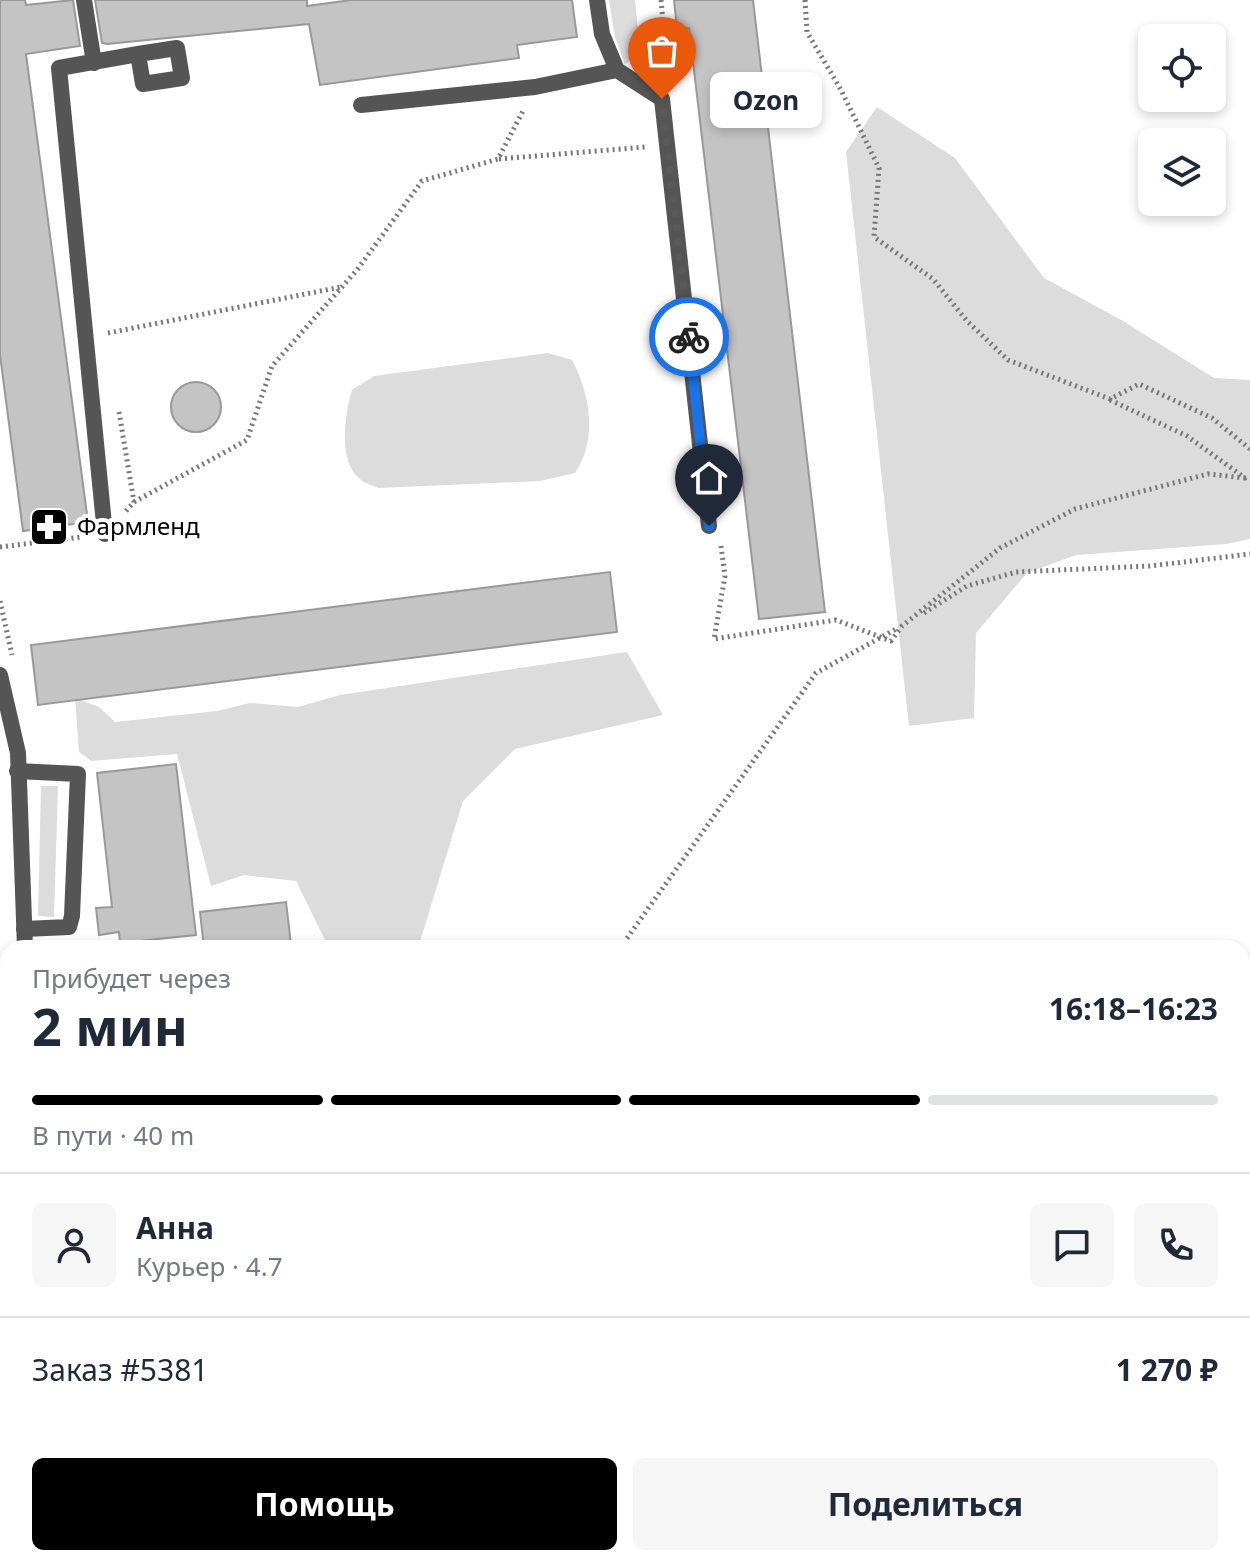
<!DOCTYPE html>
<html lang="ru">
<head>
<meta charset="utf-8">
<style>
  body { margin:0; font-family:"Noto Sans",sans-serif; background:#f6f6f7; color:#1f2937; height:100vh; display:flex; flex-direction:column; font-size:30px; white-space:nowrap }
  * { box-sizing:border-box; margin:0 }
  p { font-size:26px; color:#747a83 }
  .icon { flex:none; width:44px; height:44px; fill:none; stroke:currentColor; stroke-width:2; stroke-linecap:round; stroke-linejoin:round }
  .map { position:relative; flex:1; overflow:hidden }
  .details { position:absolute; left:0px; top:940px; width:1250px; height:626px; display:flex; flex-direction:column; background:#fff; border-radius:24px 24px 0 0; box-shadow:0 4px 12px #0003 }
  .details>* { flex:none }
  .fabs { position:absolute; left:1138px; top:24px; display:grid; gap:16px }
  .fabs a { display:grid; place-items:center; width:88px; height:88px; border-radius:12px; background:#fff; box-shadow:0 4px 12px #0003; font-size:40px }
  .pin { position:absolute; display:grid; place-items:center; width:68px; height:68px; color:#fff; margin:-82px -34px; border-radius:50% 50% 50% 0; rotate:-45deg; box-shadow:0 0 8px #0007 }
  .pin .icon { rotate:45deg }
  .courier { position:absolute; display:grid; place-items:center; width:80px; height:80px; margin:-40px; border:6px solid #1a73e8; border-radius:50%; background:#fff; color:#222; box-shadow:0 2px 10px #0007 }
  .bubble { position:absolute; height:56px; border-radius:12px; background:#fff; box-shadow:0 4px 12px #0003; font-size:26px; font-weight:700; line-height:56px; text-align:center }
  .headline em { font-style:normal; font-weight:700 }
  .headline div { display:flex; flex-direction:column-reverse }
  .headline { display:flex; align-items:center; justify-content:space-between; height:136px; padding:0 32px }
  h1 { font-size:52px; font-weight:700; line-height:60px }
  .bar { display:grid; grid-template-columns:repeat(4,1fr); gap:12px 8px; align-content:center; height:96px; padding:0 32px }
  .bar i { height:10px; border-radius:6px; background:#e0e1e3 }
  .bar .on { background:#000 }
  .bar p { grid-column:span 4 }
  .line { display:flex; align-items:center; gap:20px; padding:0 32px; border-top:2px solid #e0e1e3 }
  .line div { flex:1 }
  .round { display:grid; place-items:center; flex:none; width:84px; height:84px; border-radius:12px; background:#f6f6f7 }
  .button { display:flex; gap:16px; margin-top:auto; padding:16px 32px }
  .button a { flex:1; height:92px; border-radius:12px; background:#000; color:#fff; font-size:32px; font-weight:700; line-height:92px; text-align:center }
  .button a+a { background:#f6f6f7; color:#1f2937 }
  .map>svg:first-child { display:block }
</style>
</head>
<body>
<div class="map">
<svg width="1250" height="1565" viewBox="0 0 1250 1565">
  <rect width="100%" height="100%" fill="#fff"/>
  <path fill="#dcdcdc" d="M609 0H635L640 50 625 65 615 37Z
    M877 107 955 158 1044 278 1123 321 1214 378 1250 380V539L1226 544 1076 555 1027 573 976 633 974 718 909 726 846 152Z
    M548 353 572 360C590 394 598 439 575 473L540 481 378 488C373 485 365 484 361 480 337 462 345 414 352 390L374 376Z
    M627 652 663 715 515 749 463 801 418 948H305L326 942 296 881 244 875 211 886 177 754 91 761 79 752 75 698 99 707 115 722 217 711 250 703 298 707 340 695Z
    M41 786H58L54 917 38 916Z"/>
  <path fill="#c4c4c4" stroke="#999" stroke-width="2" d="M0 0H25L26 5 73 0 80 46 26 54 88 522 23 531 0 355Z
    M95 0H307V6L351 0H572L577 37 517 45 519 58 320 85 309 24 107 44 102 43Z
    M674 0H753L825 612 759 619 689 28 677 29Z
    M171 407a25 25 0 1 1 50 0a25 25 0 1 1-50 0Z
    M610 572 617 632 38 705 31 645Z
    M176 764 196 935 120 943 119 932 99 935 96 908 112 907 97 773Z
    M286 902 291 944 204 948 200 912Z"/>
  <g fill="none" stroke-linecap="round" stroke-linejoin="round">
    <path stroke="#777" stroke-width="5" stroke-dasharray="2 4" stroke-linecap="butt" d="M661 0 668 75
      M805 0 807 32 841 90 879 168 874 237 933 279 967 321 1008 360 1110 399 1139 384 1212 418 1250 449
      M499 159 645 147
      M108 333 341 287
      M1110 400 1187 436 1245 478 1250 476
      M119 412 134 502
      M126 511 134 502 247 440 272 366 357 270 422 181 498 159 523 111
      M721 546 725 576 714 639 836 620 891 641 902 626 1000 548 1075 509 1208 474 1245 478
      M0 547 82 537
      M0 601 12 655
      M924 613 967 586 1016 572 1150 566 1250 554
      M620 948 816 673 898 628"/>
    <path stroke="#555" stroke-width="16" d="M84 0 94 63
      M597 0 602 34 617 70 662 99 709 526
      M177 48 182 78 143 84 138 54Z
      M361 105 535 87 617 70
      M105 534 59 68 138 54
      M17 771 78 774 72 916 69 927 24 929
      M0 1211 8 1213
      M0 1406 8 1405
      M857 1558V1565"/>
    <path stroke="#555" stroke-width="16" d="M0 675 18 753 25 948
      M1242 1044 1250 1041
      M632 1558 636 1565
      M29 1565 32 1558
      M87 1565 103 1558"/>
  </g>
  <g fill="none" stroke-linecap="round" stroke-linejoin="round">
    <path stroke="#595959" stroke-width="8" stroke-dasharray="0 14.4" d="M662 99 689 337"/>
    <path stroke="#1a73e8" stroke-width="10" d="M689 337 709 526"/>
  </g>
  <defs>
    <g id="pharmacy-square" transform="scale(2)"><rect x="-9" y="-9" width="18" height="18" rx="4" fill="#000" stroke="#fff"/><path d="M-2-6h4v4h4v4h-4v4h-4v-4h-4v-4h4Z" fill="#fff"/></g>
  </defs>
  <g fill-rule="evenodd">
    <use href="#pharmacy-square" x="49" y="527"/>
  </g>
  <g text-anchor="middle" stroke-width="8" stroke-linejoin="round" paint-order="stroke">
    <g font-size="24" fill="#000" stroke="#fff" text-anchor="start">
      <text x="77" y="535">Фармленд</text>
    </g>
  </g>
</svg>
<div class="fabs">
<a><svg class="icon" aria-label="locate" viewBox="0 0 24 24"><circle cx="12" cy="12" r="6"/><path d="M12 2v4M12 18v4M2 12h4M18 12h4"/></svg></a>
<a><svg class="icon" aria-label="layers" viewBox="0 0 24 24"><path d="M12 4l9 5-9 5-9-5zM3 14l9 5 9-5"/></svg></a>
</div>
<div class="pin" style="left:662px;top:99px;background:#ea580c"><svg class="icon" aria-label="bag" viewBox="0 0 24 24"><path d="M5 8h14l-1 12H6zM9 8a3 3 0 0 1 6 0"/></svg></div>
<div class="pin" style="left:709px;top:526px;background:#1f2937"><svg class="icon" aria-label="home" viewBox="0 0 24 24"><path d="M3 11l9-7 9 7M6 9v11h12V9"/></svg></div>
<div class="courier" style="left:689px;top:337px"><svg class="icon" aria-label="bike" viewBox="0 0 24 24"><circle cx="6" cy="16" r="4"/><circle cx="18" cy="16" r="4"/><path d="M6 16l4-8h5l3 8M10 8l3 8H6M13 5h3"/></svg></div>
<div class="bubble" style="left:710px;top:72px;width:112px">Ozon</div>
<section class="details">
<div class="headline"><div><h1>2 мин</h1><p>Прибудет через</p></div><em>16:18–16:23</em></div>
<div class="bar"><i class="on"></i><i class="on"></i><i class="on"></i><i></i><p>В пути · 40 m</p></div>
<div class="line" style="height:144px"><a class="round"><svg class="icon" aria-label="person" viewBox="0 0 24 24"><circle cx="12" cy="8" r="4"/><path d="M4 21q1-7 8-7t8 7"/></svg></a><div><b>Анна</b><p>Курьер · 4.7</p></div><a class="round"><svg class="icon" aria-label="chat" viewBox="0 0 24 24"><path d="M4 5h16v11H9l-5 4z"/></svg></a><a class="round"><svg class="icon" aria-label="phone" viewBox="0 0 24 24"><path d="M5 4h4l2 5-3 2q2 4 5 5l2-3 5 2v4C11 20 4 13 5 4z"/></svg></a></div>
<div class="line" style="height:104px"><div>Заказ #5381</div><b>1 270 ₽</b></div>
<div class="button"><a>Помощь</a><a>Поделиться</a></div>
</section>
</div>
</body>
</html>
